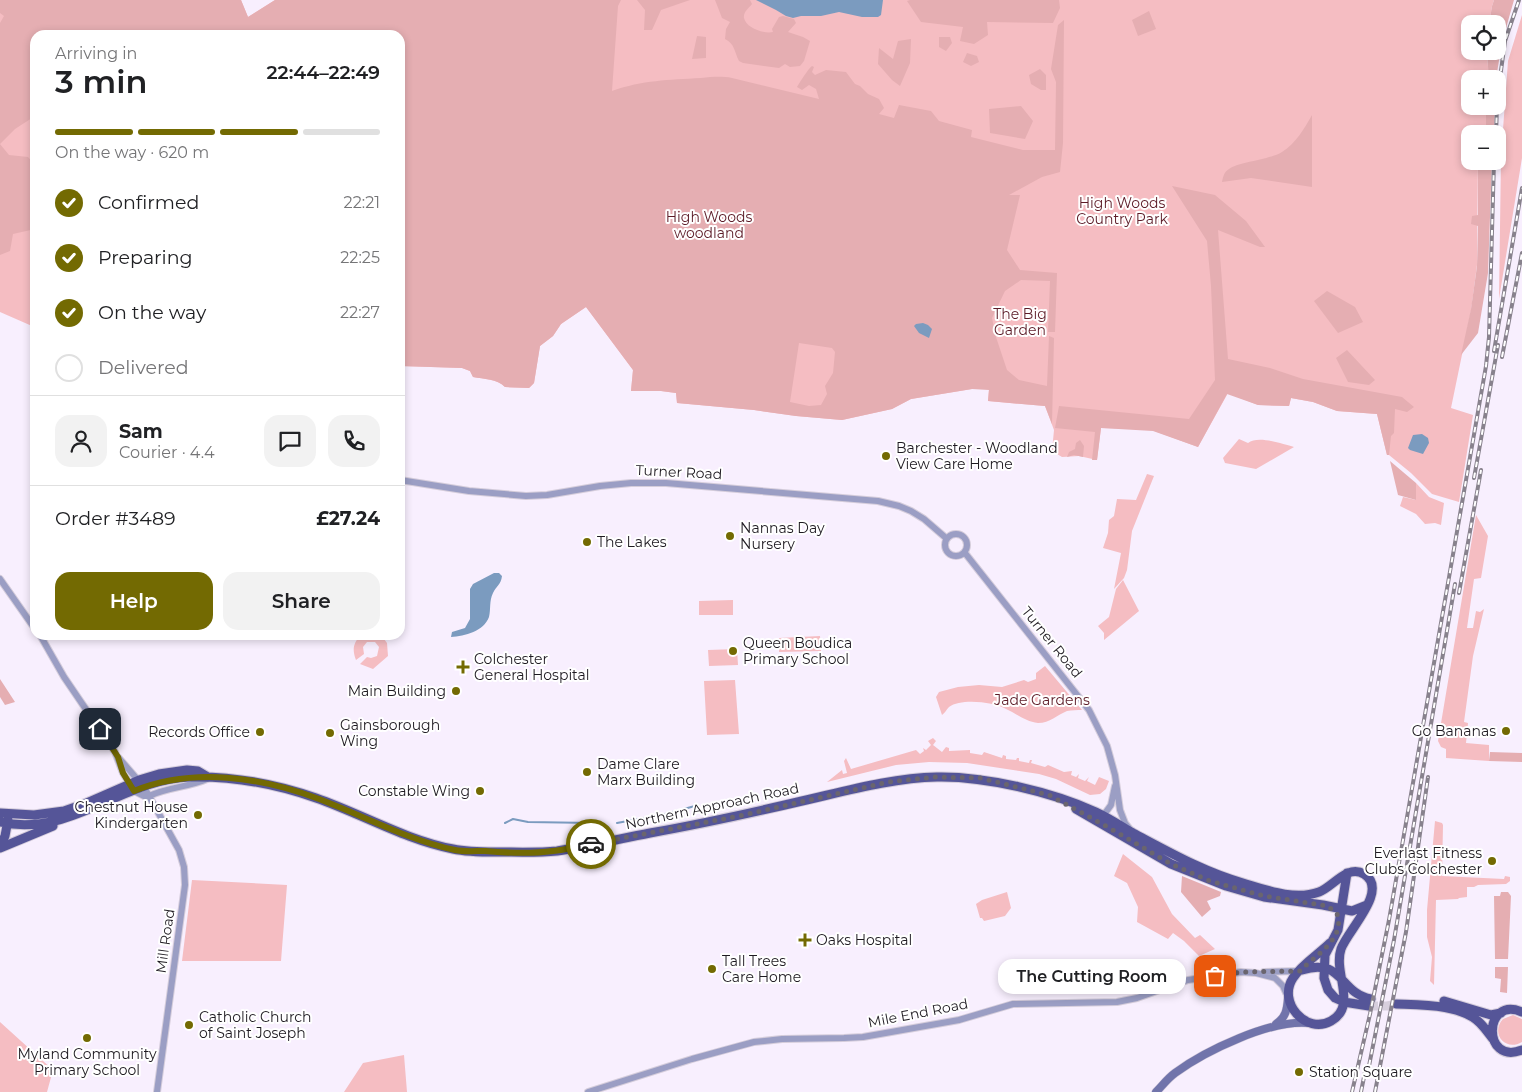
<!DOCTYPE html>
<html lang="en">
<head>
<meta charset="utf-8">
<style>
  body { margin:0; font-family:Montserrat,sans-serif; background:#f2f2f2; color:#202124; height:100vh; display:flex; flex-direction:column; font-size:19px; white-space:nowrap }
  * { box-sizing:border-box; margin:0 }
  p { font-size:16px; color:#757577 }
  .icon { flex:none; width:28px; height:28px; fill:none; stroke:currentColor; stroke-width:2; stroke-linecap:round; stroke-linejoin:round }
  .map { position:relative; flex:1; overflow:hidden }
  .details { position:absolute; left:30px; top:30px; width:375px; height:610px; display:flex; flex-direction:column; background:#fff; border-radius:15px; box-shadow:0 2px 8px #0003 }
  .details>* { flex:none }
  .controls { position:absolute; left:1461px; top:15px; display:grid; gap:10px }
  .controls a { display:grid; place-items:center; width:45px; height:45px; border-radius:10px; background:#fff; box-shadow:0 2px 8px #0003; font-size:25px }
  .pin { position:absolute; display:grid; place-items:center; width:42px; height:42px; color:#fff; margin:-21px; border-radius:10px; box-shadow:0 2px 8px #0006 }
  .courier { position:absolute; display:grid; place-items:center; width:50px; height:50px; margin:-25px; border:4px solid #736a02; border-radius:50%; background:#fff; color:#222; box-shadow:0 1px 6px #0007 }
  .bubble { position:absolute; height:35px; border-radius:15px; background:#fff; box-shadow:0 2px 8px #0003; font-size:16px; font-weight:600; line-height:35px; text-align:center }
  .summary em { font-style:normal; font-weight:600 }
  .summary div { display:flex; flex-direction:column-reverse }
  .summary { display:flex; align-items:center; justify-content:space-between; height:85px; padding:0 25px }
  h1 { font-size:32px; font-weight:600; line-height:38px }
  .bar { display:grid; grid-template-columns:repeat(4,1fr); gap:8px 5px; align-content:center; height:60px; padding:0 25px }
  .bar i { height:6px; border-radius:4px; background:#e0e0e0 }
  .bar .active { background:#736a02 }
  .bar p { grid-column:span 4 }
  .line { display:flex; align-items:center; gap:12px; padding:0 25px; border-top:1px solid #e0e0e0 }
  .line div { flex:1 }
  .round { display:grid; place-items:center; flex:none; width:52px; height:52px; border-radius:15px; background:#f2f2f2 }
  ol { padding:0 25px; list-style:none }
  li { display:flex; align-items:center; gap:15px; height:55px }
  li p { margin-inline-start:auto }
  li .icon { padding:5px; border-radius:50%; background:#736a02; color:#fff; stroke-width:4 }
  li:last-child { color:#757577 }
  li i { width:28px; height:28px; border:2px solid #e0e0e0; border-radius:50% }
  .action { display:flex; gap:10px; margin-top:auto; padding:10px 25px }
  .action a { flex:1; height:58px; border-radius:15px; background:#736a02; color:#fff; font-size:20px; font-weight:600; line-height:58px; text-align:center }
  .action a+a { background:#f2f2f2; color:#202124 }
  .map>svg:first-child { display:block }
</style>
</head>
<body>
<div class="map">
<svg width="1522" height="1092" viewBox="0 0 1522 1092">
  <rect width="100%" height="100%" fill="#f8effe"/>
  <path fill="#f5bdc2" d="M0 0H241L248 17 275 0H1494L1492 6 1489 24H1470V51H1487C1487 61 1489 69 1488 79H1470V106H1486V134H1470V161H1478L1477 265 1471 311 1451 408 1473 415 1459 502 1432 494 1411 473 1389 455H1387L1377 414 1337 411 1313 402 1291 398 1289 406 1258 405 1228 393 1198 447 1149 429 1101 428 1097 460 1079 456 1062 457 1052 451 1054 430 1045 406 988 401 989 389H972L911 399 892 409 842 420 796 416 754 410 677 403 676 393 661 391H631L633 370 586 307 561 324 553 336 540 346 534 383 529 388 505 387C497 379 484 379 473 377L470 371 462 368 400 366V35H35V326H32L0 312Z
    M1522 15V158L1499 299 1501 157 1508 61Z
    M1239 439 1248 443C1258 435 1283 444 1294 447L1256 469 1225 463 1223 458Z
    M1147 474 1154 476 1132 531 1127 570 1124 578 1114 589 1121 553 1103 548 1108 533 1109 520 1114 516 1117 499 1136 500Z
    M1416 483 1429 497 1444 503 1441 525 1435 523 1425 524 1416 514 1400 506 1403 497 1416 500Z
    M1476 515 1488 536 1481 578 1474 579 1467 628H1473L1476 611 1480 612 1484 609 1473 656 1464 722 1468 723 1466 743 1489 745V761L1446 758V749L1441 747 1438 741Z
    M1123 580 1139 611 1104 640V633L1098 626 1109 617 1116 589Z
    M733 600V615H699V601Z
    M361 635H381L387 643 388 656 373 669 360 664 367 657 371 658 377 656 379 647 375 642H367L363 647 364 654 356 660C352 650 353 643 361 635Z
    M820 636 821 651 779 652V638Z
    M737 649 738 665 709 666 708 650Z
    M1045 666 1082 710C1077 710 1072 710 1067 711 1057 715 1050 723 1038 723 1026 722 1017 714 1006 709 994 702 961 698 949 707 946 710 945 713 942 715L936 697 939 692 958 687 979 685 1002 687 1024 680 1028 682 1036 679V673Z
    M735 680 739 734 707 735 704 681Z
    M933 738 936 741 933 745 942 752 946 747 949 748V751L970 750V753L982 755 984 752 1002 758 1003 755 1006 756V759L1016 760 1017 758H1019V761L1029 763 1030 760H1032L1031 763 1045 767 1048 765 1064 772 1072 771 1071 775 1076 777 1079 774 1078 778 1085 781 1089 777 1087 781 1095 785 1099 777 1109 781 1106 789 1100 794 1090 795 1056 779 1039 774 967 763 929 762 896 765 827 782 842 770 843 774 847 773 844 761 846 758 851 769 916 750 920 754 924 751 923 748 926 750 931 745 928 741Z
    M1435 821 1442 823 1443 825 1442 876 1504 879 1505 876 1510 877V881L1506 884 1478 885 1474 887H1467V897L1459 898 1458 899 1436 900 1434 985 1430 981 1432 957 1427 937V910Z
    M1123 854 1152 877 1172 914 1195 938 1200 935 1215 949 1199 956 1184 941 1173 933 1168 939 1137 922 1138 907 1127 883 1114 876Z
    M192 880 287 885 281 961H182Z
    M1007 892 1011 908 1005 916 984 921 982 918H980L976 904 982 900Z
    M1513 1015 1522 1019V1042C1505 1052 1490 1033 1503 1019Z
    M0 1022 53 1070 47 1092H0Z
    M404 1055 407 1092H344L363 1063Z"/>
  <path fill="#e5aeb2" fill-rule="evenodd" d="M0 0H241L248 17 275 0H621L618 6 612 91C643 80 668 80 701 78 712 77 721 76 732 78L819 99 816 89 809 85 802 90 797 87C800 82 808 69 812 66L814 67 812 72 815 75 826 70 846 72 855 84 860 86 868 94 879 99 884 108 879 114 894 118 899 105 931 111 939 121 972 130 971 137 1023 150H1055L1056 82 1051 69 1058 25 1064 20 1063 143 1060 172 1042 177 1009 195H1020L1007 250 1020 270 1057 273 1055 332H1048L1050 281 1021 280 1005 291 992 318 996 337 1007 370 1019 380 1047 386 1049 336 1054 338 1052 424 1045 406 988 401 989 390 972 389 911 399 892 409 842 420 796 416 754 410 677 403 676 393 661 391H631L633 370 586 307 561 324 553 336 540 346 534 383 529 388 505 387C497 379 484 379 473 377L470 371 462 368 400 366V35H35V116L15 129 0 144V23L4 16 0 13ZM799 343 832 348 835 352 833 373 825 386 827 394 821 405 809 406 790 402Z
    M637 0H690L661 10 652 30H644L645 10Z
    M715 0H750L752 4C749 8 743 12 744 18 746 28 764 34 773 32L772 29 779 17 783 16 794 19 796 23 788 32 803 37 810 41 804 61 800 66 790 67 785 64 779 68 743 63 739 61C734 51 735 44 725 39L726 29 730 22 722 18Z
    M910 0H1059L1060 8 1053 23 987 22 988 35 974 44 960 41 963 27 921 22 907 1Z
    M1494 0H1514L1502 42 1496 79H1488C1489 69 1487 61 1487 51H1498V24H1489L1492 6Z
    M1149 11 1156 29 1138 36 1132 20Z
    M697 36 706 37V58L692 59Z
    M939 37H950L952 43 946 51 939 47Z
    M911 39 910 63 900 86 892 80 878 64 879 48 893 59 898 41Z
    M967 53 977 56 979 62 971 66 963 62Z
    M1040 69 1046 75V90H1041L1031 84 1029 75Z
    M1021 106 1033 121 1025 139 990 133 989 109Z
    M1486 106H1495L1494 134H1486Z
    M1312 115V187L1251 178 1222 182C1223 177 1224 172 1229 169 1238 162 1269 160 1282 152 1296 143 1304 129 1312 115Z
    M0 144 9 155 28 157 35 165V229L13 234 10 251 0 255Z
    M1478 161H1492L1488 273 1478 333 1461 355 1471 309 1477 266 1478 226 1471 224 1472 216 1478 215Z
    M1172 186 1215 195 1246 221 1265 247H1260L1218 230 1228 359 1270 368 1303 379 1402 397 1414 407 1407 412 1395 409 1394 433 1391 436 1389 455H1387L1377 414 1337 411 1313 402 1291 398 1289 406 1258 405 1227 394 1198 447 1153 431 1101 428 1097 460H1092L1095 432 1055 428 1059 406 1189 419 1215 380 1211 286 1207 241Z
    M1327 291 1355 307 1363 322 1338 333 1314 301Z
    M1347 350 1375 380 1369 385 1348 382 1336 358Z
    M1080 440 1084 446 1083 457 1074 455 1067 457 1069 452 1075 449 1076 443Z
    M1390 461 1416 483V500L1398 495Z
    M0 679 15 702 5 705 0 697Z
    M1490 752 1522 753V762L1489 761Z
    M1182 876 1221 892 1220 896 1207 901 1211 909 1202 917 1181 892Z
    M1501 892H1508L1511 896 1508 959H1495L1494 896H1500Z
    M1495 967H1508L1507 993 1500 992 1501 979 1495 978Z"/>
  <path fill="#7b9bbf" d="M756 0H883L881 15 878 17H862L839 12 821 16H801L793 18 786 16 776 10Z
    M923 323 928 325 932 329 929 338 919 333 914 326 916 324Z
    M1422 434 1428 438 1429 443 1423 454 1410 450 1408 448 1413 435Z
    M494 573H499L502 576C501 585 496 586 493 593 489 601 491 609 489 617 484 631 465 636 451 637L452 632 465 628 470 619V589L473 584Z"/>
  <g fill="none" stroke-linecap="round" stroke-linejoin="round">
    <path stroke="#7b9bbf" stroke-width="2" d="M505 823 513 819 528 822 593 823
      M617 823 665 814 695 806"/>
    <path stroke="#d7cfdd" stroke-width="9" stroke-dasharray="9 4.5" stroke-linecap="butt" d="M1369 1006H1387L1396 1004"/>
    <g stroke="#d5cddb" stroke-width="8">
      <path id="tertiary" d="M400 480 469 491 526 496 547 495 600 486 631 483H666L878 501 899 506 911 511 924 519 946 538
        M945 545a11 11 0 1 1 22 0a11 11 0 1 1-22 0Z
        M965 553 1089 710 1107 746 1115 775 1120 810 1125 823 1129 828
        M0 579 35 629
        M40 635 64 677 115 752 123 773 134 791 150 799
        M118 757 144 787 179 850 184 867 185 885 157 1092
        M149 796C168 787 189 787 207 779
        M1104 817 1103 816 1111 805 1115 786
        M1264 972 1299 971
        M588 1092 692 1059 754 1042 782 1039 844 1038 863 1037 959 1020 1013 1004 1117 1002 1137 998 1188 980 1241 972 1256 973 1275 978 1283 986 1288 997"/>
    </g>
    <g stroke="#d5cddb" stroke-width="9">
      <path id="secondary" d="M1276 1024C1286 1017 1287 1010 1288 998
        M1156 1092C1162 1086 1168 1078 1175 1073 1205 1051 1271 1019 1309 1023"/>
    </g>
    <g stroke="#d5cddb" stroke-width="11">
      <path id="primary" d="M1076 809 1171 864 1226 886 1264 897 1323 905 1352 911 1367 905
        M0 813 34 815 64 811 84 804 139 780 159 774 187 770 198 771 208 777
        M0 822C71 838 122 779 190 777 233 776 276 784 316 798 362 814 406 840 453 849 467 852 482 852 496 852 516 852 537 853 557 851 588 846 619 839 650 833 701 824 751 813 802 801 846 791 892 778 937 777 985 776 1052 792 1096 812 1109 818 1121 826 1133 833 1169 852 1204 872 1243 883 1266 890 1295 901 1319 892 1333 887 1347 864 1364 874 1390 890 1347 931 1341 949 1333 973 1358 1006 1331 1021 1306 1035 1277 1002 1293 978 1302 964 1319 954 1330 943
        M0 846 5 836 8 820
        M0 848 53 826
        M1347 873 1338 930 1325 955 1324 978 1328 990 1335 998 1344 1002 1369 1006
        M1302 970C1343 957 1339 993 1371 999
        M1444 1001 1491 1015 1501 1013
        M1396 1004C1421 1005 1461 1004 1480 1023 1485 1028 1489 1034 1493 1039
        M1522 1012C1483 995 1482 1066 1522 1050"/>
    </g>
    <use href="#tertiary" stroke="#9b9ec4" stroke-width="6"/>
    <use href="#secondary" stroke="#7174ab" stroke-width="8"/>
    <use href="#primary" stroke="#555598" stroke-width="9"/>
    <g stroke="#88828d" stroke-width="4">
      <path id="rail" d="M1498 93 1505 41 1519 0
        M1496 134 1497 106
        M1494 351 1522 188
        M1502 357 1522 253
        M1474 478 1498 345
        M1459 593 1481 470
        M1367 1076 1394 940 1455 584
        M1352 1092 1370 1014 1389 920 1486 366 1489 337 1494 161
        M1361 1092 1366 1067
        M1375 1092 1406 932 1428 777"/>
    </g>
    <use href="#rail" stroke="#fff" stroke-width="2" stroke-dasharray="5.5" stroke-linecap="butt"/>
  </g>
  <g fill="none" stroke-linecap="round" stroke-linejoin="round">
    <path stroke="#6a656e" stroke-width="5" stroke-dasharray="0 9" d="M591 844 739 816 888 782 935 777 980 778 1049 795 1106 826 1171 864 1210 881 1264 896 1328 906 1337 914C1346 939 1314 956 1300 971L1241 972 1215 976"/>
    <path stroke="#736a02" stroke-width="6" d="M100 729 118 757 123 773 134 791C193 767 261 777 319 799 364 816 408 840 455 850 464 852 475 851 485 851 507 853 531 854 553 851 566 850 578 846 591 844"/>
  </g>
  <g fill="#736a02" stroke="#fff" stroke-width="2">
    <circle cx="886" cy="456" r="5"/>
    <circle cx="730" cy="536" r="5"/>
    <circle cx="587" cy="542" r="5"/>
    <circle cx="733" cy="651" r="5"/>
    <path d="M460.5 659.5h5v5h5v5h-5v5h-5v-5h-5v-5h5z"/>
    <circle cx="456" cy="691" r="5"/>
    <circle cx="1506" cy="731" r="5"/>
    <circle cx="260" cy="732" r="5"/>
    <circle cx="330" cy="733" r="5"/>
    <circle cx="587" cy="772" r="5"/>
    <circle cx="480" cy="791" r="5"/>
    <circle cx="198" cy="815" r="5"/>
    <circle cx="1492" cy="861" r="5"/>
    <path d="M802.5 932.5h5v5h5v5h-5v5h-5v-5h-5v-5h5z"/>
    <circle cx="712" cy="969" r="5"/>
    <circle cx="189" cy="1025" r="5"/>
    <circle cx="87" cy="1038" r="5"/>
    <circle cx="1299" cy="1072" r="5"/>
  </g>
  <g text-anchor="middle" stroke-width="4" stroke-linejoin="round" paint-order="stroke">
    <g font-size="14" fill="#5c1b27" stroke="#fff">
      <text x="1122" y="208">High Woods<tspan x="1122" dy="16">Country Park</tspan></text>
      <text x="709" y="222">High Woods<tspan x="709" dy="16">woodland</tspan></text>
      <text x="1020" y="319">The Big<tspan x="1020" dy="16">Garden</tspan></text>
      <text x="1042" y="705">Jade Gardens</text>
    </g>
    <g font-size="14" fill="#1e1a21" stroke="#fff" text-anchor="start">
      <text x="896" y="453">Barchester - Woodland<tspan x="896" dy="16">View Care Home</tspan></text>
      <text x="740" y="533">Nannas Day<tspan x="740" dy="16">Nursery</tspan></text>
      <text x="597" y="547">The Lakes</text>
      <text x="743" y="648">Queen Boudica<tspan x="743" dy="16">Primary School</tspan></text>
      <text x="474" y="664">Colchester<tspan x="474" dy="16">General Hospital</tspan></text>
      <text x="446" y="696" text-anchor="end">Main Building</text>
      <text x="340" y="730">Gainsborough<tspan x="340" dy="16">Wing</tspan></text>
      <text x="1496" y="736" text-anchor="end">Go Bananas</text>
      <text x="250" y="737" text-anchor="end">Records Office</text>
      <text x="597" y="769">Dame Clare<tspan x="597" dy="16">Marx Building</tspan></text>
      <text x="470" y="796" text-anchor="end">Constable Wing</text>
      <text x="188" y="812" text-anchor="end">Chestnut House<tspan x="188" dy="16">Kindergarten</tspan></text>
      <text x="1482" y="858" text-anchor="end">Everlast Fitness<tspan x="1482" dy="16">Clubs Colchester</tspan></text>
      <text x="816" y="945">Oaks Hospital</text>
      <text x="722" y="966">Tall Trees<tspan x="722" dy="16">Care Home</tspan></text>
      <text x="199" y="1022">Catholic Church<tspan x="199" dy="16">of Saint Joseph</tspan></text>
      <text x="87" y="1059" text-anchor="middle">Myland Community<tspan x="87" dy="16">Primary School</tspan></text>
      <text x="1309" y="1077">Station Square</text>
    </g>
    <g font-size="14" fill="#1e1a21" stroke="#fff">
      <text transform="translate(679 472) rotate(3)" y="5">Turner Road</text>
      <text transform="translate(1052 642) rotate(51)" y="5">Turner Road</text>
      <text transform="translate(712 806) rotate(-12)" y="5">Northern Approach Road</text>
      <text transform="translate(165 941) rotate(-82)" y="5">Mill Road</text>
      <text transform="translate(918 1013) rotate(-11)" y="5">Mile End Road</text>
    </g>
  </g>
</svg>
<div class="controls">
<a><svg class="icon" aria-label="locate" viewBox="0 0 24 24"><circle cx="12" cy="12" r="6"/><path d="M12 2v4M12 18v4M2 12h4M18 12h4"/></svg></a>
<a>+</a>
<a>−</a>
</div>
<div class="pin" style="left:1215px;top:976px;background:#ea580c"><svg class="icon" aria-label="bag" viewBox="0 0 24 24"><path d="M5 8h14l-1 12H6zM9 8a3 3 0 0 1 6 0"/></svg></div>
<div class="pin" style="left:100px;top:729px;background:#1f2937"><svg class="icon" aria-label="home" viewBox="0 0 24 24"><path d="M3 11l9-7 9 7M6 9v11h12V9"/></svg></div>
<div class="courier" style="left:591px;top:844px"><svg class="icon" aria-label="car" viewBox="0 0 24 24"><path d="M5 17H2v-5l4-1 3-4h7l3 4 3 1v5h-3M9 17h6M6 11h13"/><circle cx="7" cy="17" r="2"/><circle cx="17" cy="17" r="2"/></svg></div>
<div class="bubble" style="left:998px;top:959px;width:188px">The Cutting Room</div>
<section class="details">
<div class="summary"><div><h1>3 min</h1><p>Arriving in</p></div><em>22:44–22:49</em></div>
<div class="bar"><i class="active"></i><i class="active"></i><i class="active"></i><i></i><p>On the way · 620 m</p></div>
<ol>
<li><svg class="icon" aria-label="check" viewBox="0 0 24 24"><path d="M5 12l5 5 9-10"/></svg>Confirmed<p>22:21</p></li>
<li><svg class="icon" aria-label="check" viewBox="0 0 24 24"><path d="M5 12l5 5 9-10"/></svg>Preparing<p>22:25</p></li>
<li><svg class="icon" aria-label="check" viewBox="0 0 24 24"><path d="M5 12l5 5 9-10"/></svg>On the way<p>22:27</p></li>
<li><i></i>Delivered</li>
</ol>
<div class="line" style="height:90px"><a class="round"><svg class="icon" aria-label="person" viewBox="0 0 24 24"><circle cx="12" cy="8" r="4"/><path d="M4 21q1-7 8-7t8 7"/></svg></a><div><b>Sam</b><p>Courier · 4.4</p></div><a class="round"><svg class="icon" aria-label="chat" viewBox="0 0 24 24"><path d="M4 5h16v11H9l-5 4z"/></svg></a><a class="round"><svg class="icon" aria-label="phone" viewBox="0 0 24 24"><path d="M5 4h4l2 5-3 2q2 4 5 5l2-3 5 2v4C11 20 4 13 5 4z"/></svg></a></div>
<div class="line" style="height:65px"><div>Order #3489</div><b>£27.24</b></div>
<div class="action"><a>Help</a><a>Share</a></div>
</section>
</div>
</body>
</html>
